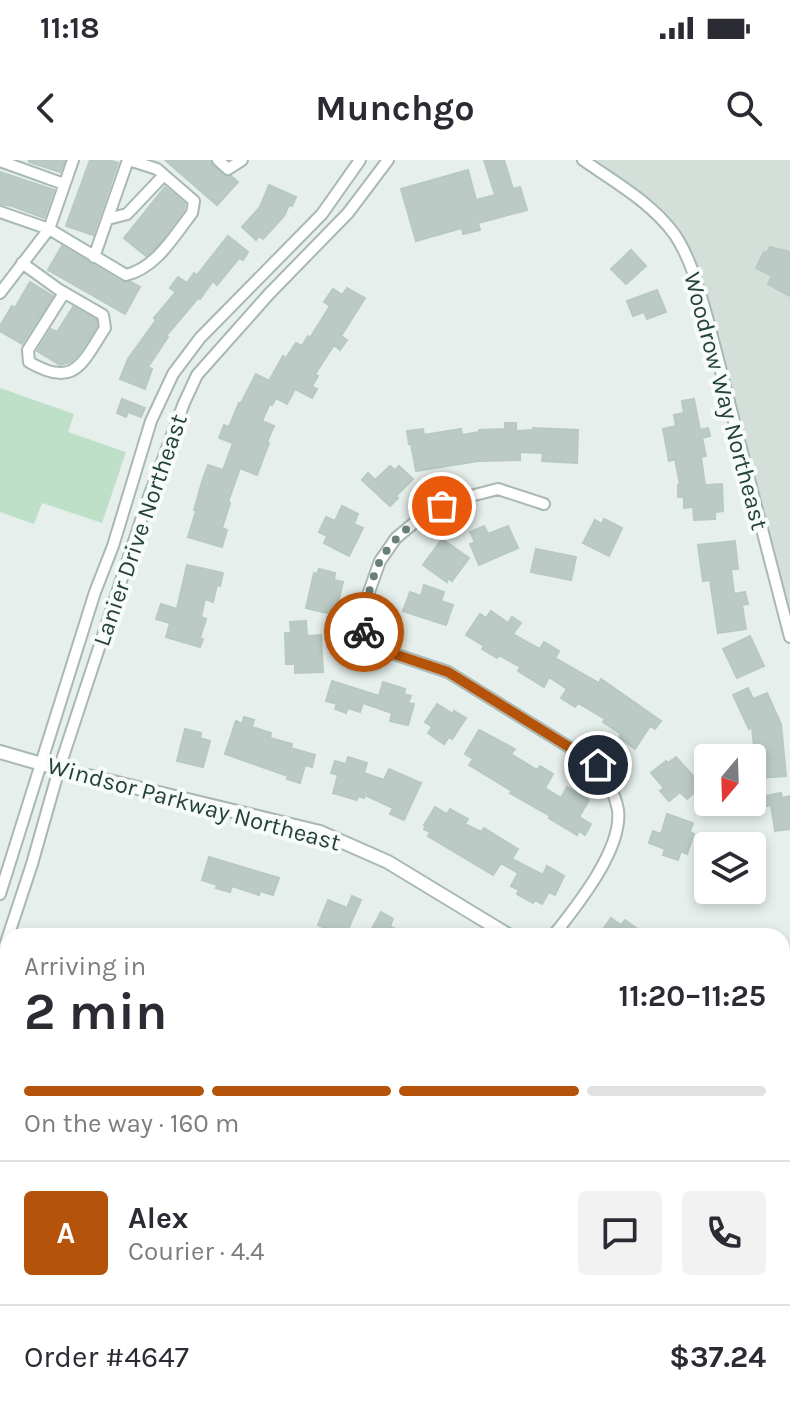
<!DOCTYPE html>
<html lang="en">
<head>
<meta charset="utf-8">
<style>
  body { margin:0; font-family:Karla,sans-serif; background:#f2f2f3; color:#2b2b33; height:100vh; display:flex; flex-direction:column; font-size:30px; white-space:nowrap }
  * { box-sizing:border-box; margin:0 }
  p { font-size:26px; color:#7c7c81 }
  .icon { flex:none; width:44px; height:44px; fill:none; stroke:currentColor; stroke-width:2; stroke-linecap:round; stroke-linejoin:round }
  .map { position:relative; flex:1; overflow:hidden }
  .drawer { position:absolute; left:0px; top:768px; width:790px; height:496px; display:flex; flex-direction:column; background:#fff; border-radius:24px 24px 0 0; box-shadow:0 4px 12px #0003 }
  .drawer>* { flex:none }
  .needle { width:52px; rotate:199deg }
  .buttons { position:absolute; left:694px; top:584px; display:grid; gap:16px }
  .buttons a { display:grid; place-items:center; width:72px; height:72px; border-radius:8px; background:#fff; box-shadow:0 4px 12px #0003; font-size:40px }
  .pin { position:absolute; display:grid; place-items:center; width:68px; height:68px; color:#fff; margin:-34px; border:4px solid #fff; border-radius:50%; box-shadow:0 2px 8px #0007 }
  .courier { position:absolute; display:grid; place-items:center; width:80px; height:80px; margin:-40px; border:6px solid #b45309; border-radius:50%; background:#fff; color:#222; box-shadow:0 2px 10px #0007 }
  .head em { font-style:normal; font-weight:700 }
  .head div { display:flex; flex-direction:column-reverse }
  .head { display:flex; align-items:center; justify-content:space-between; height:136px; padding:0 24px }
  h1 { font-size:52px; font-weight:700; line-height:60px }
  .bar { display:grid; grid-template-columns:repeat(4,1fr); gap:12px 8px; align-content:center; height:96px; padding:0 24px }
  .bar i { height:10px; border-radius:6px; background:#e1e1e2 }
  .bar .active { background:#b45309 }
  .bar p { grid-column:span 4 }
  .line { display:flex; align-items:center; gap:20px; padding:0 24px; border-top:2px solid #e1e1e2 }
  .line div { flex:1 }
  .round { display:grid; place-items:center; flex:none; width:84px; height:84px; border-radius:8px; background:#f2f2f3 }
  .status { display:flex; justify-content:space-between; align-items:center; height:56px; padding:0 40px; background:#fff; direction:ltr }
  .status svg { height:22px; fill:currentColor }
  header { display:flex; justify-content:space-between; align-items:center; height:104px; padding:0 24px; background:#fff; font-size:36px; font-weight:700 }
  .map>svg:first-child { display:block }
</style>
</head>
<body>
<div class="status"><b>11:18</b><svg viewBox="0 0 49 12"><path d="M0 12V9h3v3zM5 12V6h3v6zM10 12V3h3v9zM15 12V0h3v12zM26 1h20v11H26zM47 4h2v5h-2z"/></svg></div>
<header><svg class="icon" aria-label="back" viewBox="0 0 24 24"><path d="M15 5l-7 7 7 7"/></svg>Munchgo<svg class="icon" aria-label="search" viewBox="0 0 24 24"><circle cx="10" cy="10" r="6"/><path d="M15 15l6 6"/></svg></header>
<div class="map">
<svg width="790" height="1264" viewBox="0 0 790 1264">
  <rect width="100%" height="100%" fill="#e6efeb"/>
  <path fill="#d4dfda" d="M596 0H790V463L696 100 685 81 642 33Z"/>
  <path fill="#bfe0c8" d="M0 228 74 254 68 272 126 292 102 363 42 343 34 364 0 352Z"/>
  <path fill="#bbcac4" stroke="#b8c9c2" stroke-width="2" d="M29 0H65L60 12 29 2Z
    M90 0H109L118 3 93 75 66 66Z
    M165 0H210L212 5 223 15 231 16 238 22 217 45Z
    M484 0H504L513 29 520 27 527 50 478 63 480 70 463 74 462 68 416 81 401 29 468 10 476 40 495 35Z
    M0 12 54 30 44 58 12 46 0 44Z
    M269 25 296 37 292 46 289 45 284 56 263 79 259 76 256 80 242 67 260 47Z
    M165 27 185 44 184 50 158 85 146 96 124 78Z
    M228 76 248 92 243 100 239 98 217 125 213 121 200 139 198 138 166 176 168 177 148 207 152 209 145 229 120 219 128 199 156 160 154 158 176 132 170 128 178 117 187 123 194 113 197 115Z
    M62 86 122 122H131L140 127 125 154 48 110Z
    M770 87 790 92V136L768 124 772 116 756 108 764 92 766 94Z
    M631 90 646 106 626 124 611 109Z
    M30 122 53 136 22 184 0 171V166L12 146 15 148Z
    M347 128 365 138 341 176 347 180 340 190 334 185 315 214 318 216 312 226 317 229 312 238 295 229 287 244 276 238 272 245 270 243 262 261 274 266 267 282 269 283 257 315 240 308 228 342 230 343 222 368 227 370 222 387 188 377 196 351 194 350 202 322 208 305 223 310 233 283 219 278 224 265 229 267 239 243H241L256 214 269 221 283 196 286 198 296 183 302 186 308 176 310 178 330 146 324 142 333 129 342 135Z
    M657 130 666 152 647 159 644 152 633 156 627 141Z
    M73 147 96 160 97 166 77 196 71 202 60 205 37 191 51 169 57 172Z
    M122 239 145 248 141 257 128 252 126 257 117 253Z
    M694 239 700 270 708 268 710 276 702 278 706 296 701 297 705 325 722 324 723 351 715 352V359L694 360 693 347 684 348V337H678V325H680L675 299 669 301 663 269 676 266 674 255 684 253 682 241Z
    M505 263H516V271L533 270V268L578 270 577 303 542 301 543 293 520 292V300L478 301 416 311 411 284H409L407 271 423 269 424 275 461 269 462 275 479 272V270L505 269Z
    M390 306 395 310 399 306 413 319 396 336 398 338 390 346 362 320 368 313 375 320Z
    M342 346 358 354 354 364 363 368 349 396 324 383 327 376 319 372 326 357 335 361Z
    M604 359 622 368 609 396 583 383 595 360 602 364Z
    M484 366 488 374 508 366 518 388 479 405 470 384 475 382 470 372Z
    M442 379 469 398 452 421 448 418 447 422 423 405Z
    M735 381 738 409H731L734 434 745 432 748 444 742 445 746 469 718 473 710 420 703 421 698 385Z
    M536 389 576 397 571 420 531 412Z
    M187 405 223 413 220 426 217 425 213 442 205 439 201 457 206 459 200 478 203 479 200 487 166 477 170 463 156 459 161 444 177 449Z
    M319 409 335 413 334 420 343 422 335 455 306 448 314 413 317 414Z
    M424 425 444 432 441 441 453 445 446 465 403 451 410 432 421 436Z
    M491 451 508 463 512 457 521 463 513 474 540 489 544 482 559 491 555 498 599 523 601 519 661 561 655 569 650 566 635 589 619 577 621 574 603 562 605 559 578 543 575 547 561 538 567 529 549 517 544 527 518 511 520 507 499 495 497 498 482 489 484 486 466 475 480 454 486 458Z
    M306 461 307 476 321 475 323 512 295 513V504H286L285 473H291L290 462Z
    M750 476 764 506 737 518 723 489Z
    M332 521 379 536 383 522 405 529 404 534 411 536 408 543 414 544 408 565 390 561 392 553 363 543 360 552 348 548 346 553 335 549 337 544 326 541Z
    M748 528 753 539 767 533 781 564 786 616 757 618 752 567 749 569 733 535Z
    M437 544 453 554 454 551 466 558 452 579 449 577 444 584 428 573 432 567 425 562Z
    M244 557 254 560 252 567 271 573 270 578 292 584 291 588 315 595 312 607 305 605 300 623 287 619 288 616 225 594 236 561 242 564Z
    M185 569 201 573 200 578 210 581 203 607 177 601Z
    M479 570 515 589 511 594 537 610 540 606 553 614 545 628 561 638 567 627 589 640 579 657 591 664 585 675 579 671 577 675 549 658 550 656 510 633 512 631 469 605 473 599 465 594Z
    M348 597 367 603 364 613 384 620 389 609 421 623 404 660 390 654 393 648 365 635 364 638 358 636 357 640 333 633 338 615 331 613 335 601 346 604Z
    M676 597 702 626 687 639 680 632 669 641 660 631 664 628 651 613 666 601 668 603Z
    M781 633 782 638 790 636V669L775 671 771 645 762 647 761 637Z
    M435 647 447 654 450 649 468 659 465 664 481 672 484 668 518 689 512 699 543 715 547 706 564 716 555 735 549 732 542 744 535 740 533 743 517 734 519 730 511 726 518 713 501 703 493 715 428 676 430 672 424 669 426 666 424 665Z
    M667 654 693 663 690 672 694 674 687 694 681 691 678 700 663 695 665 689 649 683 653 671 661 674Z
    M209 697 279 718 273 735 260 731 259 735 232 726 230 732 216 728 217 725 202 720Z
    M352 736 361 740 345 776H334L336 773 318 765 328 740 347 748Z
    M381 752 393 759 390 766 408 776H368Z
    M611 758 621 765 625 760 636 768 631 776H605L608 771 604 768Z"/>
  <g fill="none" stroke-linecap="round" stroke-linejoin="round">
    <g stroke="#a8b8b2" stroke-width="14">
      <path id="minor" d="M218 0 228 9 242 0
        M583 0C615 22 652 43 675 75 691 99 699 130 707 157L790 477
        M0 1 64 24
        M0 52 49 69 126 115C156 108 174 76 192 53L194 41 157 9 129 0
        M108 59 127 54 164 15
        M94 97 128 0
        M22 103 58 129 103 155 105 168C82 203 75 229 29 202L28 190 64 133
        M0 133 49 69 73 0
        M544 344 498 329 459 339 426 353 396 378 380 401 364 446 361 464 366 477 379 489 448 512 598 605C606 619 615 633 618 650 623 689 576 747 553 776
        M361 464C355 468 348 472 345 478 340 491 355 499 366 495 371 494 375 491 379 489
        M0 734 95 432 113 386 151 261 173 214 200 178 322 54 360 0
        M0 801 32 704 59 609 147 342 184 243 197 215 269 134 348 53 388 0
        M0 900 8 902
        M112 1256 113 1264
        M444 1256 448 1264
        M746 1256 748 1264"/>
    </g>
    <g stroke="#a8b8b2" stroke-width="16">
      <path id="tertiary" d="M0 592 59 609 320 672 388 702 510 776
        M782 934H790"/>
    </g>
    <use href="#minor" stroke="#fff" stroke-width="10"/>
    <use href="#tertiary" stroke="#fff" stroke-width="12"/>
  </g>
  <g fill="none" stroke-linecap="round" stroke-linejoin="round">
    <path stroke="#687f78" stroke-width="8" stroke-dasharray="0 14.4" d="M364 472C359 460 364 447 368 435 372 423 375 410 381 399 395 376 418 357 442 346"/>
    <path stroke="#b45309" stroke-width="10" d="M364 472 366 477 379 489 448 512 598 605"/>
  </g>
  <g text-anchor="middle" stroke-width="8" stroke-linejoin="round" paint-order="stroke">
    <g font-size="24" fill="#24423a" stroke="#f7fbf9">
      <text transform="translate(726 241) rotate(75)" y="8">Woodrow Way Northeast</text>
      <text transform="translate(140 370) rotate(-71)" y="8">Lanier Drive Northeast</text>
      <text transform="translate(194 644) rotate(15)" y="8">Windsor Parkway Northeast</text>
    </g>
  </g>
</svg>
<div class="buttons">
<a><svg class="needle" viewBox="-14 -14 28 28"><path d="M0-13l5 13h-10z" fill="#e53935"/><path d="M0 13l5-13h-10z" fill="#7c7c81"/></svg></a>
<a><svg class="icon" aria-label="layers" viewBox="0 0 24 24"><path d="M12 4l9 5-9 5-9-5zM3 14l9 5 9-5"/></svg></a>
</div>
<div class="pin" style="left:442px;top:346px;background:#ea580c"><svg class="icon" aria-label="bag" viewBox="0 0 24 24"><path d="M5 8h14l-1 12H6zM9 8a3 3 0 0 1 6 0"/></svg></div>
<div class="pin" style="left:598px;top:605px;background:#1f2937"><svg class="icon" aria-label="home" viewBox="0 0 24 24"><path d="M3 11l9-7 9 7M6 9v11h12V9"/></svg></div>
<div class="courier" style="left:364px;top:472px"><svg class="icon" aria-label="bike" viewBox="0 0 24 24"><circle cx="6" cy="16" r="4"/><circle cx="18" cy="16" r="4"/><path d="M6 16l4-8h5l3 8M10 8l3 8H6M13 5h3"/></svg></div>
<section class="drawer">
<div class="head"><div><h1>2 min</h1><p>Arriving in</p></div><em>11:20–11:25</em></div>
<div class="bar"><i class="active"></i><i class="active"></i><i class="active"></i><i></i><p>On the way · 160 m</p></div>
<div class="line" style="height:144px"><b class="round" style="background:#b45309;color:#fff">A</b><div><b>Alex</b><p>Courier · 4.4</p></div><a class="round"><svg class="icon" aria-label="chat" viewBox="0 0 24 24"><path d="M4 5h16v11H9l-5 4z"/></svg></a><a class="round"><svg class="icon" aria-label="phone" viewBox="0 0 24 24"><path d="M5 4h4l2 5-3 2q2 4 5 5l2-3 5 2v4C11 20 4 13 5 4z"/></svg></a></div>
<div class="line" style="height:104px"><div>Order #4647</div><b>$37.24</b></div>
</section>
</div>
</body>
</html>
